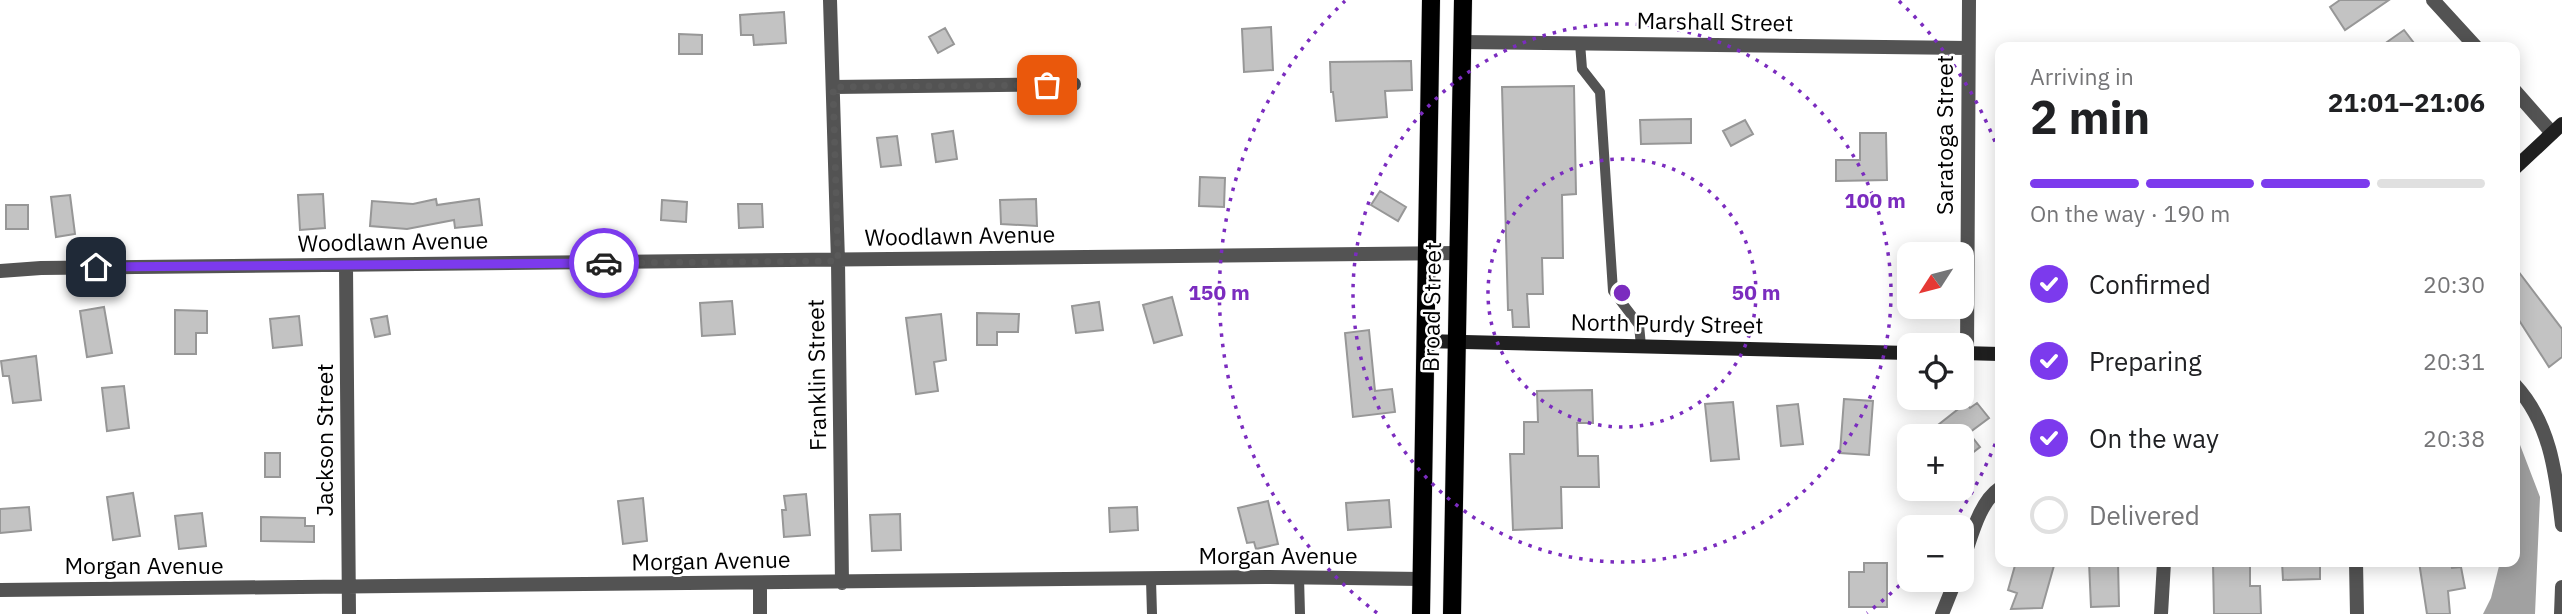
<!DOCTYPE html>
<html lang="en">
<head>
<meta charset="utf-8">
<style>
  body { margin:0; font-family:"IBM Plex Sans",sans-serif; background:#f6f6f6; color:#202124; height:100vh; display:flex; flex-direction:column; font-size:26px; white-space:nowrap }
  * { box-sizing:border-box; margin:0 }
  p { font-size:23px; color:#757577 }
  .icon { flex:none; width:38px; height:38px; fill:none; stroke:currentColor; stroke-width:2; stroke-linecap:round; stroke-linejoin:round }
  .map { position:relative; flex:1; overflow:hidden }
  .sheet { position:absolute; left:1995px; top:42px; width:525px; height:525px; display:flex; flex-direction:column; background:#fff; border-radius:14px; box-shadow:0 4px 18px #0003 }
  .sheet>* { flex:none }
  .needle { width:46px; rotate:234deg }
  .buttons { position:absolute; left:1897px; top:242px; display:grid; gap:14px }
  .buttons a { display:grid; place-items:center; width:77px; height:77px; border-radius:14px; background:#fff; box-shadow:0 4px 18px #0003; font-size:35px }
  .pin { position:absolute; display:grid; place-items:center; width:60px; height:60px; color:#fff; margin:-30px; border-radius:14px; box-shadow:0 4px 10px #0006 }
  .courier { position:absolute; display:grid; place-items:center; width:70px; height:70px; margin:-35px; border:5px solid #7c3aed; border-radius:50%; background:#fff; color:#222; box-shadow:0 2px 9px #0007 }
  .overview em { font-style:normal; font-weight:700 }
  .overview div { display:flex; flex-direction:column-reverse }
  .overview { display:flex; align-items:center; justify-content:space-between; height:119px; padding:0 35px }
  h1 { font-size:46px; font-weight:700; line-height:52px }
  .bar { display:grid; grid-template-columns:repeat(4,1fr); gap:10px 7px; align-content:center; height:84px; padding:0 35px }
  .bar i { height:9px; border-radius:5px; background:#e0e0e0 }
  .bar .active { background:#7c3aed }
  .bar p { grid-column:span 4 }
  ol { padding:0 35px; list-style:none }
  li { display:flex; align-items:center; gap:21px; height:77px }
  li p { margin-inline-start:auto }
  li .icon { padding:7px; border-radius:50%; background:#7c3aed; color:#fff; stroke-width:4 }
  li:last-child { color:#757577 }
  li i { width:38px; height:38px; border:4px solid #e0e0e0; border-radius:50% }
  .map>svg:first-child { display:block }
</style>
</head>
<body>
<div class="map">
<svg width="2562" height="614" viewBox="0 0 2562 614">
  <rect width="100%" height="100%" fill="#fff"/>
  <path fill="#a1a1a1" d="M2517 437 2540 497 2535 614H2483L2491 598 2500 562H2515V438Z"/>
  <path fill="#c3c3c3" stroke="#979797" stroke-width="2" d="M2340 0H2389L2345 30 2330 7Z
    M784 12 786 43 754 45 753 35H741L740 15Z
    M1271 27 1273 70 1244 72 1242 29Z
    M945 28 954 44 938 53 929 37Z
    M2404 30 2417 47H2380Z
    M679 34 702 35V54H679Z
    M1411 61 1412 90 1385 91 1387 117 1336 121 1333 92H1331L1330 62Z
    M1574 86 1576 194 1562 195 1563 258H1542L1543 294H1527L1529 327H1513L1512 310H1508L1502 87Z
    M1691 119V143L1641 144 1640 120Z
    M1745 120 1753 134 1731 146 1723 131Z
    M953 131 957 159 936 162 932 134Z
    M1860 133H1886L1887 180 1836 181V160H1860Z
    M897 136 901 165 881 167 877 138Z
    M1200 177 1225 178 1224 207 1199 206Z
    M1380 191 1406 207 1398 221 1371 205Z
    M323 194 325 228 300 230 298 195Z
    M70 195 75 234 56 237 51 197Z
    M436 199 437 205 479 199 482 225 455 228 454 220 407 229 370 226 372 201 413 204Z
    M1036 199 1037 226 1001 224 1000 200Z
    M662 200 687 202 686 222 661 220Z
    M738 204H762L763 227 739 228Z
    M6 205H28V229H6Z
    M2515 267 2562 329V357L2549 367 2515 314Z
    M1172 297 1182 335 1154 343 1143 305Z
    M732 301 735 334 702 336 700 303Z
    M1099 302 1103 330 1076 333 1072 306Z
    M104 307 112 353 87 357 80 311Z
    M175 310 207 311V333H196V354H175Z
    M977 313 1019 314 1018 332H997V345H977Z
    M941 314 946 360 934 362 938 391 916 394 906 318Z
    M299 316 302 345 273 348 270 319Z
    M387 316 390 334 375 337 371 319Z
    M1369 330 1375 391 1392 389 1395 412 1353 417 1345 333Z
    M36 356 41 400 13 403 9 376H3L1 361Z
    M124 386 129 428 107 431 102 388Z
    M1592 390 1593 423H1577L1578 456H1598L1599 487H1561L1562 528 1513 530 1510 454H1524V422H1538L1537 391Z
    M1844 399 1873 401 1869 455 1840 453Z
    M1733 402 1739 459 1711 461 1705 404Z
    M1966 403 1970 408 1977 403 1989 418 1969 433 1980 447 1962 461V436H1924Z
    M1798 404 1803 444 1781 446 1777 406Z
    M265 453H280V477H265Z
    M133 493 140 536 113 540 107 497Z
    M806 494 810 535 784 537 782 510H786L784 496Z
    M643 498 647 541 623 544 618 501Z
    M1389 500 1391 527 1348 530 1346 503Z
    M1268 501 1278 544 1256 549 1254 542 1247 543 1238 508Z
    M29 507 31 530 0 533V509Z
    M1137 507 1138 530 1110 532 1109 508Z
    M202 513 206 546 179 549 175 516Z
    M900 514 901 550 872 551 870 515Z
    M261 517 305 518V526H314V542L261 541Z
    M2016 562H2055L2042 608 2011 609 2017 593 2008 590Z
    M2089 562H2118L2119 606 2091 607Z
    M2213 562H2250V586H2260L2261 614H2214Z
    M2282 562H2320V579L2283 580Z
    M2419 562H2451L2452 568 2461 567 2465 588 2448 591 2450 614H2427Z
    M1864 563H1887V607H1849V572H1864Z"/>
  <g fill="none" stroke-linecap="round" stroke-linejoin="round">
    <g stroke="#dbdbdb" stroke-width="19">
      <path id="primary" d="M1421 614 1431 0
        M1452 614 1463 0"/>
    </g>
    <path stroke="#535353" stroke-width="10" d="M1580 43 1582 69 1600 92 1613 291 1639 325 1641 346
      M1299 577 1300 614
      M1151 580 1152 614"/>
    <path stroke="#535353" stroke-width="14" d="M830 0 838 261 842 583
      M2433 0 2476 47
      M1462 42 1968 48
      M833 87 1074 84
      M2515 91 2552 133
      M346 266 349 614
      M0 271 41 268 1458 253
      M1967 354 1969 0
      M2515 385C2551 424 2556 475 2562 525
      M2356 562 2357 614
      M1962 563C1971 539 1978 503 2000 488
      M0 590 1265 577 1422 579
      M760 614V583
      M1942 614 1956 579
      M2161 614 2164 562
      M2561 614 2562 587"/>
    <path stroke="#202020" stroke-width="14" d="M2515 168 2562 124
      M1424 341 1909 353
      M1962 353 2000 354"/>
    <use href="#primary" stroke="#000" stroke-width="18"/>
  </g>
  <g fill="none" stroke-linecap="round" stroke-linejoin="round">
    <path stroke="#595959" stroke-width="7" stroke-dasharray="0 12.6" d="M604 263 838 261 833 87 1047 85"/>
    <path stroke="#7c3aed" stroke-width="9" d="M96 267 604 263"/>
  </g>
  <g fill="none" stroke="#7b2cbf" stroke-width="3.5" stroke-dasharray="3.5 7">
    <circle cx="1622" cy="293" r="134"/>
    <circle cx="1622" cy="293" r="269"/>
    <path d="M1999 434A403 403 0 0 1 1952 524M1907 578A403 403 0 0 1 1867 613M1377 613A403 403 0 0 1 1345 1M1899 1A403 403 0 0 1 1999 152"/>
  </g>
  <g text-anchor="middle" stroke-width="5" stroke-linejoin="round" paint-order="stroke">
    <g font-size="23" fill="#000" stroke="#fff">
      <text transform="translate(1715 22) rotate(1)" y="8">Marshall Street</text>
      <text transform="translate(1945 135) rotate(-90)" y="8">Saratoga Street</text>
      <text transform="translate(960 236) rotate(-1)" y="8">Woodlawn Avenue</text>
      <text transform="translate(393 242) rotate(-1)" y="8">Woodlawn Avenue</text>
      <text transform="translate(1432 307) rotate(-89)" y="8">Broad Street</text>
      <text transform="translate(1667 324) rotate(1)" y="8">North Purdy Street</text>
      <text transform="translate(817 375) rotate(-91)" y="8">Franklin Street</text>
      <text transform="translate(325 440) rotate(-90)" y="8">Jackson Street</text>
      <text x="1278" y="564">Morgan Avenue</text>
      <text transform="translate(711 561) rotate(-1)" y="8">Morgan Avenue</text>
      <text x="144" y="574">Morgan Avenue</text>
    </g>
  </g>
  <circle cx="1622" cy="293" r="10" fill="#7b2cbf" stroke="#fff" stroke-width="3.5"/>
  <g font-size="21" text-anchor="middle" font-weight="bold" fill="#7b2cbf" stroke="#fff" stroke-width="5" stroke-linejoin="round" paint-order="stroke">
    <text x="1875" y="208">100 m</text>
    <text x="1756" y="300">50 m</text>
    <text x="1219" y="300">150 m</text>
  </g>
</svg>
<div class="buttons">
<a><svg class="needle" viewBox="-14 -14 28 28"><path d="M0-13l5 13h-10z" fill="#e53935"/><path d="M0 13l5-13h-10z" fill="#757577"/></svg></a>
<a><svg class="icon" aria-label="locate" viewBox="0 0 24 24"><circle cx="12" cy="12" r="6"/><path d="M12 2v4M12 18v4M2 12h4M18 12h4"/></svg></a>
<a>+</a>
<a>−</a>
</div>
<div class="pin" style="left:1047px;top:85px;background:#ea580c"><svg class="icon" aria-label="bag" viewBox="0 0 24 24"><path d="M5 8h14l-1 12H6zM9 8a3 3 0 0 1 6 0"/></svg></div>
<div class="pin" style="left:96px;top:267px;background:#1f2937"><svg class="icon" aria-label="home" viewBox="0 0 24 24"><path d="M3 11l9-7 9 7M6 9v11h12V9"/></svg></div>
<div class="courier" style="left:604px;top:263px"><svg class="icon" aria-label="car" viewBox="0 0 24 24"><path d="M5 17H2v-5l4-1 3-4h7l3 4 3 1v5h-3M9 17h6M6 11h13"/><circle cx="7" cy="17" r="2"/><circle cx="17" cy="17" r="2"/></svg></div>
<section class="sheet">
<div class="overview"><div><h1>2 min</h1><p>Arriving in</p></div><em>21:01–21:06</em></div>
<div class="bar"><i class="active"></i><i class="active"></i><i class="active"></i><i></i><p>On the way · 190 m</p></div>
<ol>
<li><svg class="icon" aria-label="check" viewBox="0 0 24 24"><path d="M5 12l5 5 9-10"/></svg>Confirmed<p>20:30</p></li>
<li><svg class="icon" aria-label="check" viewBox="0 0 24 24"><path d="M5 12l5 5 9-10"/></svg>Preparing<p>20:31</p></li>
<li><svg class="icon" aria-label="check" viewBox="0 0 24 24"><path d="M5 12l5 5 9-10"/></svg>On the way<p>20:38</p></li>
<li><i></i>Delivered</li>
</ol>
</section>
</div>
</body>
</html>
